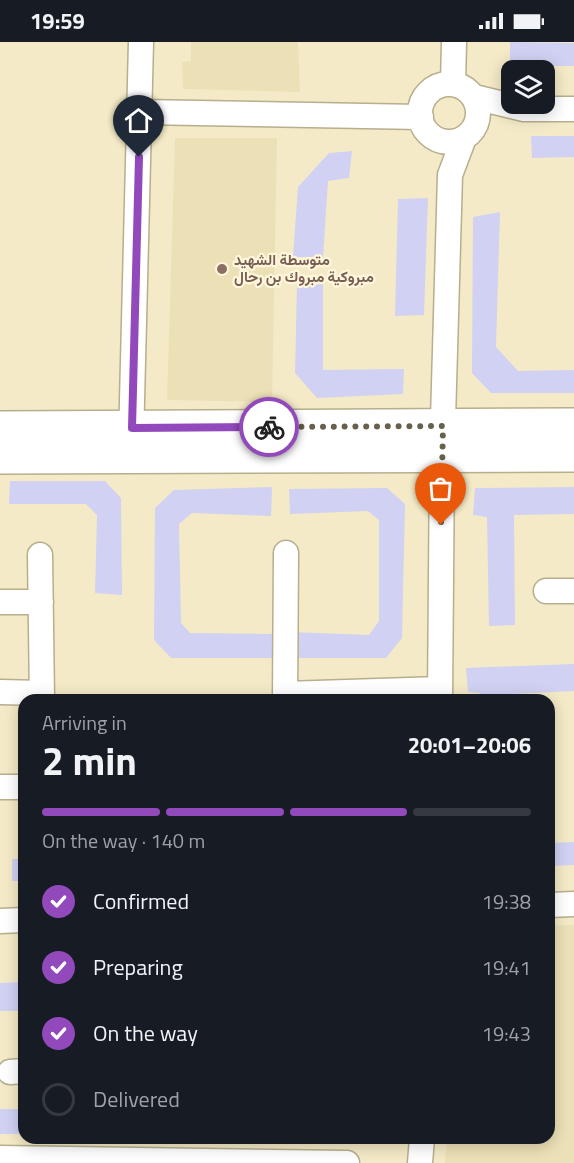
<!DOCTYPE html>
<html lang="en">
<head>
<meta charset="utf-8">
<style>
  body { margin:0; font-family:"Titillium Web",Vazirmatn,sans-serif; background:#242831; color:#f1f3f6; height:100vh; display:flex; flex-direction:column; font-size:22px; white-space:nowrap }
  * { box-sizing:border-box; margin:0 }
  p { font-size:20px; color:#9ea1a6 }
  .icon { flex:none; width:33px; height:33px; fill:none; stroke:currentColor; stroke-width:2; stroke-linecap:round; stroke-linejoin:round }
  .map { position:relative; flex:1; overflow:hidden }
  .sheet { position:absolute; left:18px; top:652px; width:537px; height:450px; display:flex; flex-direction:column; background:#171b24; border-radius:18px; box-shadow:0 3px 15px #0003 }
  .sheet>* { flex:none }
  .buttons { position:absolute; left:501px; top:18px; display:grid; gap:12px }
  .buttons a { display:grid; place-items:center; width:54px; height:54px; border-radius:12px; background:#171b24; box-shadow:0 3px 15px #0003; font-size:30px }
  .pin { position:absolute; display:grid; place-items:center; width:51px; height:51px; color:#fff; margin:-62px -26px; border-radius:50% 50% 50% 0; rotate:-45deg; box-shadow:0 0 6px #0007 }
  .pin .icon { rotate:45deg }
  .courier { position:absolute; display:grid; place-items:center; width:60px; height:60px; margin:-30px; border:4px solid #9249bc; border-radius:50%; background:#fff; color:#222; box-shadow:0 2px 8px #0007 }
  .headline em { font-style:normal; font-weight:700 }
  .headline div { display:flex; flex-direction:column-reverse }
  .headline { display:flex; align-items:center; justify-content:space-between; height:102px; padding:0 24px }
  h1 { font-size:39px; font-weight:700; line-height:45px }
  .bar { display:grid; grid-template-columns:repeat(4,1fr); gap:9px 6px; align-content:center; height:72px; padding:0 24px }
  .bar i { height:8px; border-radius:4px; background:#363941 }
  .bar .on { background:#9249bc }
  .bar p { grid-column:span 4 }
  ol { padding:0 24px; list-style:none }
  li { display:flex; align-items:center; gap:18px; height:66px }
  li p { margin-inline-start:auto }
  li .icon { padding:6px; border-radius:50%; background:#9249bc; color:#fff; stroke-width:4 }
  li:last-child { color:#9ea1a6 }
  li i { width:33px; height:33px; border:3px solid #363941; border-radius:50% }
  .status { display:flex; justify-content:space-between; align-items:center; height:42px; padding:0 30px; background:#171b24; direction:ltr }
  .status svg { height:16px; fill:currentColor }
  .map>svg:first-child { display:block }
</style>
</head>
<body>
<div class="status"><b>19:59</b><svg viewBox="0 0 49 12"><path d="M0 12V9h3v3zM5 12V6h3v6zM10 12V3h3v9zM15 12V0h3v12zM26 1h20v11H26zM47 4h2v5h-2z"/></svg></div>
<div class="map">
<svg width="574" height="1121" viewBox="0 0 574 1121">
  <rect width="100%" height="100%" fill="#f4eac7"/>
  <path fill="#ece0b6" d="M191 0H298L300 50 183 47 182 20 191 19Z
    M175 96H277L272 360 167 358Z
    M574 883V1121H445L447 1097 549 1096V884Z"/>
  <path fill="#d1d1f3" d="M510 0 574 1V24H536V28H510Z
    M531 94H574V115L532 116Z
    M352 109 349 136 328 139 323 215H293L298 145 329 111Z
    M428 156 424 273 395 274 398 157Z
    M500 170 496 305 518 329 574 328V351H491L472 331 473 175Z
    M323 242V328L404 327 403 352 317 356 295 331 297 243Z
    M10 439H105L121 456 122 553 95 551 97 473 86 462H9Z
    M272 445 271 474 192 471 179 482 181 581 190 591 273 592 272 616H171L154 598 155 466 174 448Z
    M574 445V472L514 473 515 583 489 584 487 475 473 473 475 446Z
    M387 446 405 462 402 596 386 616H289L290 590 369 593 379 579V478L368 469 290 472 289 447Z
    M574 622V649L511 652V658H480V651L468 650 466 626Z
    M574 800V823L549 824V801Z
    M12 817H24V839H12Z
    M24 940V969H0V941Z
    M0 1067H24V1092H0Z"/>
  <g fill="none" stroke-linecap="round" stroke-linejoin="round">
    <g stroke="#b7ae8d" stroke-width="27">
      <path id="street" d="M453 42 454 0
        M420 71a29 29 0 1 1 58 0a29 29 0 1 1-58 0Z
        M474 55 524 67H574
        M140 70 421 75
        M131 399 141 0
        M40 513 42 658
        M546 549H574
        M0 560H41
        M0 650 42 651
        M285 652 440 647
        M285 658 286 511
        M440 658 442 413 450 133 464 96
        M0 745H24
        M549 863 574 862
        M0 879 24 878
        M10 1030 24 1029
        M0 1116 347 1121
        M420 1121 422 1096"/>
    </g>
    <g stroke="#b7ae8d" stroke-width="36">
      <path id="secondary" d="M0 386 574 383
        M0 415 574 413"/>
    </g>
    <use href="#street" stroke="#fff" stroke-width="24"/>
    <use href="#secondary" stroke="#fff" stroke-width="33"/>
  </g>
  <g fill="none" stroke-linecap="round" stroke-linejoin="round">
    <path stroke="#66604c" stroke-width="6" stroke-dasharray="0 10.8" d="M269 385 443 384 441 483"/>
    <path stroke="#9249bc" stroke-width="8" d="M139 115 132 386 269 385"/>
  </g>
  <circle fill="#8d6e63" stroke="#fff7db" stroke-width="2" cx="222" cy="227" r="6"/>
  <g text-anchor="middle" stroke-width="4.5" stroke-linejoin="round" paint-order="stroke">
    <g font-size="15" font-weight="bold" fill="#785e54" stroke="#fff7db" text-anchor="start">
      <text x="234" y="223">متوسطة الشهيد<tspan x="234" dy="17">مبروكية مبروك بن رحال</tspan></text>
    </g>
  </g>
</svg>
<div class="buttons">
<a><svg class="icon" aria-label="layers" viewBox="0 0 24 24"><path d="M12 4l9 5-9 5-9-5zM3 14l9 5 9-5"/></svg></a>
</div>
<div class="pin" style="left:441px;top:483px;background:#ea580c"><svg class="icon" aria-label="bag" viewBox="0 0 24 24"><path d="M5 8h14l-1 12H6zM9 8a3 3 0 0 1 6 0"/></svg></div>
<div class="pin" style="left:139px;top:115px;background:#1f2937"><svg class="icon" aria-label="home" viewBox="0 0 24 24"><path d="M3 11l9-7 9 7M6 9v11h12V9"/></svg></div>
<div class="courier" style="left:269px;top:385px"><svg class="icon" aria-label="bike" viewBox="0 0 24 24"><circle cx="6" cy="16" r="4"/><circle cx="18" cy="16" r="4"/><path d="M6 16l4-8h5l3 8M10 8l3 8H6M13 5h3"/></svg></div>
<section class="sheet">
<div class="headline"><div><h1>2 min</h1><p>Arriving in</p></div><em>20:01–20:06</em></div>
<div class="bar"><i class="on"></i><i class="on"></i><i class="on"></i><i></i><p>On the way · 140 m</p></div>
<ol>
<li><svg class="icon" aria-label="check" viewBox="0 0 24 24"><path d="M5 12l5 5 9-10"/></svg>Confirmed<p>19:38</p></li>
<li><svg class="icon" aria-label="check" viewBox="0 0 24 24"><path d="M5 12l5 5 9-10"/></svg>Preparing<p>19:41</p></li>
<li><svg class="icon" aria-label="check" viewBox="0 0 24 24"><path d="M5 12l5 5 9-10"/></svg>On the way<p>19:43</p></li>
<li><i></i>Delivered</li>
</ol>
</section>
</div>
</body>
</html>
